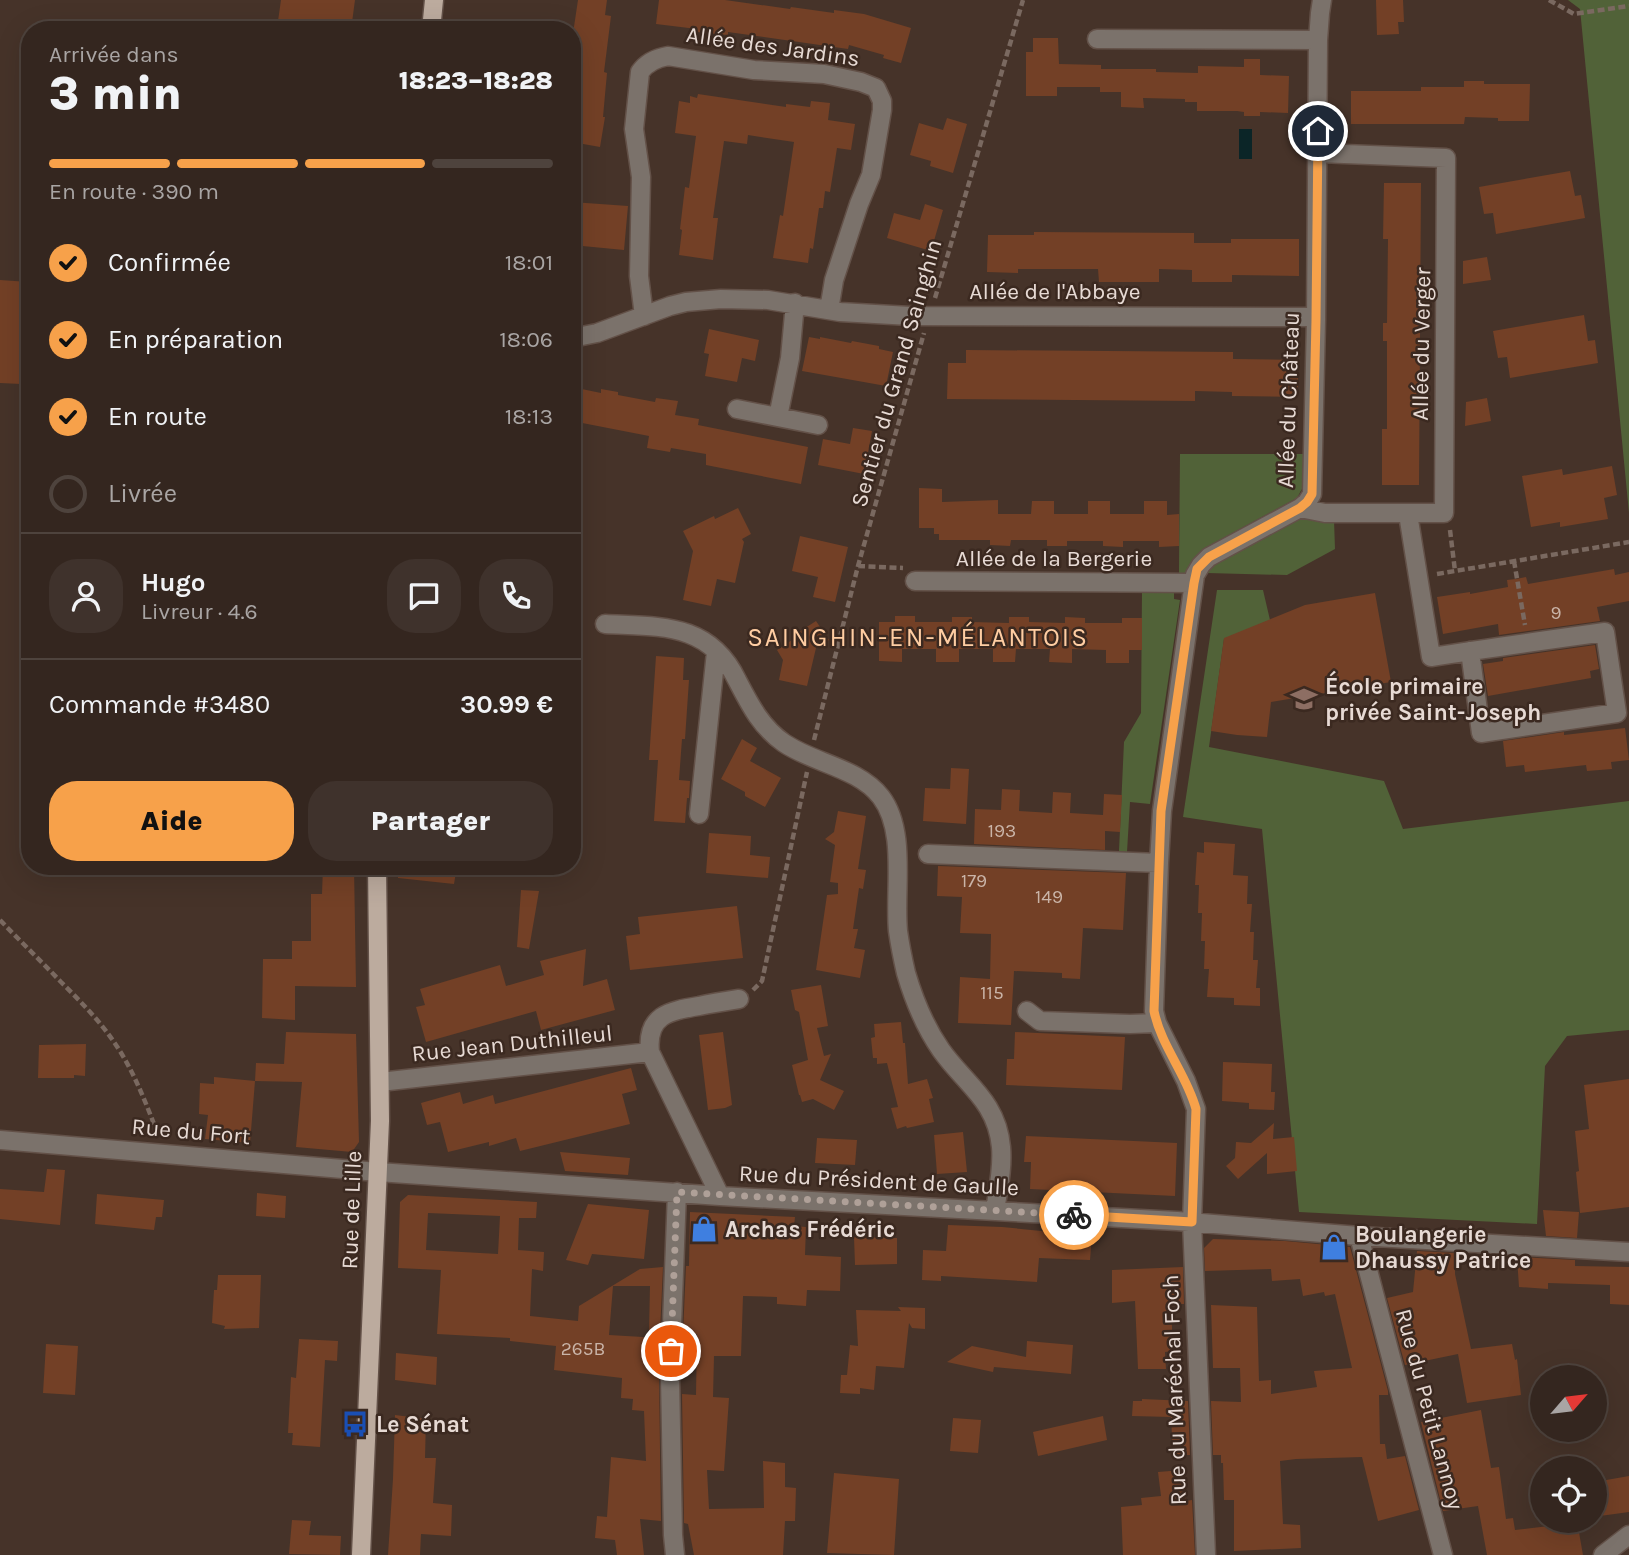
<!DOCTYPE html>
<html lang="fr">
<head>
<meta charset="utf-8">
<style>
  body { margin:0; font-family:Karla,sans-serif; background:#3f322c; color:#f1f3f6; height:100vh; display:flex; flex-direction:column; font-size:26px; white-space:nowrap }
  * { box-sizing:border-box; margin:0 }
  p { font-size:23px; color:#a9a5a4 }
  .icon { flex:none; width:38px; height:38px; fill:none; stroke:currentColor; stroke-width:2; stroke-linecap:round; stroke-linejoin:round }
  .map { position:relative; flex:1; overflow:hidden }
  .details { position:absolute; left:21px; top:21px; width:560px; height:854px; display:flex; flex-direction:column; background:#34261f; border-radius:28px; box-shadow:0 7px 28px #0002,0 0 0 2px #4e433d }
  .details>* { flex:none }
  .needle { width:46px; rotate:62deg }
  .controls { position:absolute; left:1530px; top:1365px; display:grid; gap:14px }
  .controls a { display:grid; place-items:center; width:77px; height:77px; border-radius:50%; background:#34261f; box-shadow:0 7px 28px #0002,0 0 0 2px #4e433d; font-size:35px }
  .pin { position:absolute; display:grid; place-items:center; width:60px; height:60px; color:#fff; margin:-30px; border:4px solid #fff; border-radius:50%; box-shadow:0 2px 7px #0007 }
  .courier { position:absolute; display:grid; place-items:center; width:70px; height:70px; margin:-35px; border:5px solid #f7a14a; border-radius:50%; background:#fff; color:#222; box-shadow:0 2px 9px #0007 }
  .overview em { font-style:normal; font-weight:800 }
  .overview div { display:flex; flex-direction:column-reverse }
  .overview { display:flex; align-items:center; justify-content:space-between; height:119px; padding:0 28px }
  h1 { font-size:46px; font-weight:800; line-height:52px }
  .bar { display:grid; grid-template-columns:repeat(4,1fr); gap:10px 7px; align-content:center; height:84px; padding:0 28px }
  .bar i { height:9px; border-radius:5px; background:#4e433d }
  .bar .selected { background:#f7a14a }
  .bar p { grid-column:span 4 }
  .line { display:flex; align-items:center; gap:18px; padding:0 28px; border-top:2px solid #4e433d }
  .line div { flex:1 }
  .round { display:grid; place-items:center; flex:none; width:74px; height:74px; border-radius:28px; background:#3f322c }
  ol { padding:0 28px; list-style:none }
  li { display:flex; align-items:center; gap:21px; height:77px }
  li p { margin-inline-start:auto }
  li .icon { padding:7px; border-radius:50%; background:#f7a14a; color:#111; stroke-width:4 }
  li:last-child { color:#a9a5a4 }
  li i { width:38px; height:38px; border:4px solid #4e433d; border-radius:50% }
  .action { display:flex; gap:14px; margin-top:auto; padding:14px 28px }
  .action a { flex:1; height:80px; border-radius:28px; background:#f7a14a; color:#111; font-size:28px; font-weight:800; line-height:80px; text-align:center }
  .action a+a { background:#3f322c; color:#f1f3f6 }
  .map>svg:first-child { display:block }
</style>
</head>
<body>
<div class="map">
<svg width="1629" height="1555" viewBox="0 0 1629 1555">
  <rect width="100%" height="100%" fill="#463329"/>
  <path fill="#516238" d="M1568 0H1629V513L1580 9Z
    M1180 454H1304L1303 487 1297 498 1205 548 1196 556 1188 573H1179Z
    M1298 519 1334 520 1335 549 1287 575 1207 573 1213 566Z
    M1142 590H1174V599L1180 600 1150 804 1130 802 1127 852 1119 851 1124 742 1141 713Z
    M1217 590H1263L1270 620 1224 639 1209 747 1384 781 1403 829 1629 801V1030L1567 1036 1545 1066 1537 1224 1299 1212 1262 829 1183 817Z"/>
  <path fill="#0b2527" d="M1239 129H1252V159H1239Z"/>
  <path fill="#734026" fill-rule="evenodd" d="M281 0H355L351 30 278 21Z
    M578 0H607L605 15 611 16 604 72 607 73 603 117H605L600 147 572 142V118L581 54 572 53V40Z
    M659 0H725L790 9 791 7 834 13V10L864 14 911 28 901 63 883 58 884 55 849 45 848 49 728 32V35L697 32V29L656 24Z
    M1376 0H1403L1404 22H1398L1399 34 1377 35Z
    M1033 38H1058L1059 64 1101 65V69H1156V72L1198 73V66L1244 67V59H1260V75L1289 76 1288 113 1260 112V116H1244V112L1237 111H1197V102H1185V99L1143 98 1144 108 1121 107V92H1100V87H1057V96H1026V52H1033Z
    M1464 81H1484V84H1530L1529 121H1498V118L1465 117 1464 124H1351V91H1421V87H1464Z
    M698 94 786 107V104L810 107 811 101 830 103 828 120 855 124 851 150 837 148 830 192 825 191 823 208H819L813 249 810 248 808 263 773 258 780 215 783 216 794 142 748 135 747 144 724 141 713 218H718L713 260 679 255 682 230 680 229 685 187 689 188 696 136 675 133 679 101 690 103V96L697 98Z
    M947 118 967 124 953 173 930 166 931 161 910 155 919 123 943 130Z
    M1570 171 1575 196 1581 195 1585 218 1496 234 1493 213 1484 214 1479 187Z
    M1384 183H1421L1419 485H1382V429H1387V341H1383V323H1387L1388 239H1383Z
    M572 202 628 206 624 250 572 245Z
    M925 204 943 210 931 251 887 238 894 213 920 220Z
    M1034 232 1194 233V243H1231V239H1299V276L1232 275V282H1192V270L1159 269V282H1099L1098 269H1018V273L987 272 988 235H1034Z
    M1487 257 1491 280 1463 284V261Z
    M0 280 29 282 21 384 0 383Z
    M1584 315 1588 341 1595 340 1598 363 1510 378 1507 357 1498 358 1493 331Z
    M709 329 759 340 755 361 742 358 737 382 705 376 709 354 704 353Z
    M809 337 820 339V337L851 343 852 341 879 346V349L893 352 886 386 802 371Z
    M966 350 1233 352V359L1298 360V397L1232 396V392L1195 391V401L947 399 948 363H966Z
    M572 387 601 393V389L618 392V395L655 402 656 398 678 401 675 415 699 419 698 425 808 447 801 484 706 465V454L671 448 670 452 647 448 649 436 572 421Z
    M1487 398 1491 421 1465 426 1466 402Z
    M853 428 872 431 864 474 818 465 823 439 850 444Z
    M1612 466 1617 495 1604 498 1608 519 1560 527V522L1531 527 1522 476 1562 469 1563 475Z
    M919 488 942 489V502L998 500V514H1031L1032 501H1054V514H1088V501H1110V514H1144V501H1167V515L1179 514V546L1159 547V541H1123V547L1103 546V541H1067V546H1047V540H1011L1010 546 990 545V540H939V534H934V528H919Z
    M738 508 751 534 742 539 744 542 735 583 717 579 711 606 683 600 693 551 683 531 714 516 715 519Z
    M800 536 848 547 835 602 813 597 818 577 792 571Z
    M1614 569 1615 575 1629 572V601L1597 607 1600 621 1499 635 1498 624 1443 634 1437 597 1470 592V594L1508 587 1507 580 1516 579 1526 577 1528 584Z
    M1375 593 1391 682 1271 702 1267 737 1237 735 1211 731 1224 638 1305 605Z
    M895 616H915V622H952V617H972V622L1009 623V617H1029V622L1065 623V617L1085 618V623H1122V618H1142V650H1129V663H1106V650L1072 649V663L1049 662 1050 649H1016L1015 662H993V649H959V662H936V649H902V662L879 661V622H895Z
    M816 621 829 640 816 648 807 686 779 680 783 660 777 650 801 634 799 632Z
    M1595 645 1599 669 1590 671 1591 678 1488 696 1483 664 1503 661V658Z
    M656 656 684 658 683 680H689L685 739H682L679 780 690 781 689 798H687L685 823 654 821 658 760H649Z
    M1625 728 1629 760 1611 762 1612 769 1587 771 1586 765 1525 772 1524 765 1506 767 1503 741 1564 732V735Z
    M742 739 757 748 750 761 781 778 765 807 745 796V792L721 779Z
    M951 768 969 769 966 824 923 821 925 788 950 789Z
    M1002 789 1020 790 1019 811 1052 813 1053 792 1071 793 1070 813 1103 815 1104 794 1122 795 1120 832 1105 831V850L974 844 975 809 1001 810Z
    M838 811 866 816 858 869 866 870 863 889 859 888 853 929H858L854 948 865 950 860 978 816 970 827 895 838 894V883L830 882 835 845 825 839 834 832Z
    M709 833 751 836 750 855 770 857 768 878 706 873Z
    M1204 842 1235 844 1233 875 1248 876 1247 904H1252L1250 932H1254L1253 960H1258L1256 988H1260V1006L1234 1005V998L1207 997 1209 969H1204L1205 941H1201L1202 913H1198L1199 885H1195L1197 852 1204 853Z
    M323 866H354L356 987 295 986V1020L262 1018 263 959H292V941H311V894H322Z
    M398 866H457L454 884 398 878Z
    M938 866 1126 873 1123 930 1083 928 1080 979 1062 978V973L1014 971 1011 1025 958 1023 960 977 990 979 991 934 960 933 962 897 937 896Z
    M521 890 539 891 529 949 517 947Z
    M737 906 743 958 630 970 626 936 640 934 638 917Z
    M586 949 583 986 607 979 615 1010 541 1030 536 1011 426 1042 416 1007 425 1005 420 989 500 965 506 986 544 975 540 961Z
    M821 985 828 1026 817 1028 824 1056 831 1054 820 1080 844 1091 834 1110 813 1099 802 1102 800 1095H799L792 1065 808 1060 799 1012 795 1010 791 990Z
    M901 1022 903 1043H905L908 1084 927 1079 933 1098 929 1099 934 1122 907 1128 906 1126 897 1129 891 1108 898 1107 887 1063 877 1064V1058H873L871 1038 875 1037 874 1024Z
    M286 1032 356 1034 359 1142 352 1152 296 1147 302 1082 255 1081 256 1063 284 1064Z
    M723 1032 732 1105 725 1108 708 1110 699 1035Z
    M1015 1032 1125 1037 1122 1090 1006 1085 1007 1059H1014Z
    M86 1044 85 1076 74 1075V1078H38L39 1045Z
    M1223 1062 1272 1064 1271 1092H1275L1274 1110 1249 1109V1103L1222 1101Z
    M631 1068 637 1090 622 1094 630 1124 520 1151 516 1138 489 1146V1142L448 1152 440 1122 427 1125 421 1103 460 1092 463 1104 493 1095 495 1104Z
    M214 1077 255 1081 250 1143 205 1139 208 1115 199 1114 200 1083 214 1084Z
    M1629 1079V1207L1580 1213 1576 1172 1579 1171 1575 1131 1589 1129 1584 1085Z
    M1274 1123 1273 1139 1294 1137 1297 1171 1267 1174V1153L1238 1179 1226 1166 1235 1158 1236 1142 1251 1143Z
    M963 1132 967 1172 937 1174 934 1135Z
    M1026 1136 1177 1143 1175 1196 1030 1189 1031 1162H1024Z
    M817 1138 857 1140 855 1165 815 1163Z
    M560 1152 630 1158 628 1175 565 1171Z
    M47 1169 65 1170 60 1225 0 1219V1189L44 1192Z
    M257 1193 286 1196 285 1218 256 1216Z
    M97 1194 164 1200 162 1217H156L154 1230 95 1224Z
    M408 1195 537 1202 536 1218H519L518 1250 544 1252 543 1271 532 1269 530 1316 578 1321 579 1306 640 1269 663 1267 660 1333H649L650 1286H613L609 1335 660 1338 659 1377 661 1521 640 1519 644 1555H617L615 1540 595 1538 597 1516 607 1517 611 1457 646 1461 644 1411 632 1410 633 1399 621 1398 622 1378 554 1370 556 1346 510 1341V1338L437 1334 441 1270 398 1268 400 1202ZM428 1213 500 1216 498 1254 426 1250Z
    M588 1204 649 1210 644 1259 592 1254 588 1265 566 1260Z
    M1543 1210 1579 1212 1577 1238 1546 1236Z
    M690 1212 795 1217 794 1226 806 1227 805 1255 841 1257 840 1291 807 1290 806 1306 777 1304V1297L743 1296 741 1356H714L713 1397 729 1398 724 1471 707 1470 709 1509 764 1508 763 1461 785 1463V1487L796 1488 795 1521H785L783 1555H694L688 1524 684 1523 682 1394 696 1395 697 1334H683L686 1266H689Z
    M948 1225 1002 1227 1092 1236 1090 1260 1039 1258 1037 1282 941 1276V1281L922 1280 923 1250 946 1251Z
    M854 1237 897 1238V1264L855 1265Z
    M1213 1239 1285 1241 1350 1247 1388 1391V1395H1379L1380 1444H1385L1387 1459 1405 1456 1419 1510 1378 1521 1362 1457 1296 1459 1280 1461 1283 1524 1300 1525 1301 1548 1234 1551V1500H1224L1223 1463H1221V1455H1213L1211 1401 1241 1402 1240 1368H1213L1211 1305 1257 1307 1259 1381 1271 1380V1394L1317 1387 1314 1371 1352 1368 1335 1294 1325 1296 1324 1292 1303 1296 1300 1279 1272 1281 1271 1269 1205 1271 1204 1248Z
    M1417 1251 1455 1253V1274L1471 1349 1512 1344 1515 1360 1517 1359 1521 1395 1467 1403 1458 1354 1405 1365 1387 1298 1413 1292Z
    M1517 1257 1575 1260V1266L1629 1267V1305L1610 1304V1285L1548 1283V1289L1519 1287Z
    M1183 1267 1184 1304H1171L1173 1351 1165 1352 1166 1369H1138L1135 1301 1112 1303V1270Z
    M218 1275H261L259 1328 224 1329 225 1326 212 1323 214 1290H217Z
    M898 1307 925 1308V1329L912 1328 909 1323 904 1368 876 1366 874 1390 860 1388V1394L840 1393 841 1375H847L850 1345 858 1346 856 1310 901 1311Z
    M299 1339 338 1341 337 1361 325 1360 320 1447 292 1445 293 1433H288L291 1377 296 1378Z
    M1027 1341 1073 1345 1071 1374 994 1367 993 1372 947 1362 972 1346 1026 1357Z
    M46 1344 78 1346 75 1395 43 1393Z
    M396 1353 437 1357 436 1385 395 1380Z
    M1142 1399 1188 1401 1190 1455H1173L1171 1417 1132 1416 1133 1401H1142Z
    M1481 1410 1491 1468 1499 1467 1506 1519 1513 1518 1515 1530 1549 1526 1548 1521H1577L1583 1555H1487L1478 1506 1443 1511 1421 1422Z
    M395 1415 426 1419 425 1458H436L433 1503 452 1505 451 1536 421 1534 420 1555H388L393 1479Z
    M1103 1416 1107 1440 1038 1456 1033 1432Z
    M953 1418 981 1420 978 1453 950 1451Z
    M1183 1470 1186 1501 1192 1500 1195 1555H1123L1121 1507 1142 1505 1141 1498 1161 1496 1158 1472Z
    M834 1473 899 1479 894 1555 827 1553Z
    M1629 1476V1512L1600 1516 1595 1482Z
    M292 1520 311 1521 309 1535 341 1536 340 1555 289 1554Z"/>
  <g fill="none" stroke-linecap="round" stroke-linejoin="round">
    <g stroke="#635148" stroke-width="21">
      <path id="minor" d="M1097 39 1318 40
        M644 316 639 276 641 177 634 129 640 72C647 62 656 58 668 56L754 70 824 74 861 82 876 88 882 101V110L871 175 859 204 834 280 829 310
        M572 338 597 333 670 306 686 302 721 299 768 300 840 312 910 316 1316 317
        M737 409 818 425
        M778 417 790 358 795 303
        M1300 508 1325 513H1444L1446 158 1319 153
        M1408 514 1431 657C1489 648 1547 640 1605 632L1617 713 1481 733 1470 651
        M915 581 1194 583
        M605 624C660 627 709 622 737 680 750 705 761 727 784 743 813 763 859 768 881 797 907 831 894 890 898 931 900 945 903 960 906 973 914 1000 925 1027 941 1050 965 1084 997 1101 1001 1147 1003 1168 998 1190 995 1211
        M699 814 716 652
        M928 854 1159 863 1154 1011 1157 1023 1186 1081 1196 1109 1192 1222 1206 1555
        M1159 863 1162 811 1195 575 1201 565 1209 557 1300 508 1307 502 1312 494 1316 320 1318 40 1320 13 1322 0
        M1027 1011 1040 1021 1130 1024 1157 1023
        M650 1052 720 1196
        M380 1082 650 1052C646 1015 669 1011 699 1006 713 1003 726 1001 739 999
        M0 1140 378 1172 720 1196 1177 1221 1359 1236 1629 1252
        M1359 1236 1443 1555
        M675 1555 673 1535 670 1377 677 1192
        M1603 1555 1629 1535"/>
    </g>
    <g stroke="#635148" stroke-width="21">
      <path id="major" d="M431 30 434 0
        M361 1555 380 1121 377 866"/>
    </g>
    <path stroke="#7a6960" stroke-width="4.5" stroke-dasharray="7 3.5" stroke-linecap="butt" d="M1549 0 1574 14 1629 6
      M935 298 1023 0
      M1450 530 1455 571
      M1514 561 1525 625
      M858 566 903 568
      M1437 574 1629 542
      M814 740 858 566 924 333
      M0 920C20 941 41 961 61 982 82 1003 102 1023 118 1048 136 1076 147 1106 159 1137
      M753 990 762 981 807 772"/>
    <use href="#minor" stroke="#7b726b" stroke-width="18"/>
    <use href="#major" stroke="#bcab9e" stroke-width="18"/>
  </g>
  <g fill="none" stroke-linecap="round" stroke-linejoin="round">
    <path stroke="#afa098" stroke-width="7" stroke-dasharray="0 12.6" d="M671 1351 677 1192 1074 1215"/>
    <path stroke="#f7a14a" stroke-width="9" d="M1074 1215 1192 1222 1196 1109C1187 1075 1161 1046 1154 1011L1161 811 1194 583 1197 569 1209 557 1300 508 1307 502 1312 494 1316 320 1318 131"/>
  </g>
  <defs>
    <g id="school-bare" transform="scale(2.1)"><path d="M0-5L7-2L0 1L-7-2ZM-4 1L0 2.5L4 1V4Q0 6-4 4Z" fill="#8d6e63" stroke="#3b2920" stroke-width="2.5" paint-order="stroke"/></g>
    <g id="shop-bare" transform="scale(2.1)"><path d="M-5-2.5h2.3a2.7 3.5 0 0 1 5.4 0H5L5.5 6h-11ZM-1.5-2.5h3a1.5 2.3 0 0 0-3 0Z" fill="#3f7fe0" stroke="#3b2920" stroke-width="2.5" paint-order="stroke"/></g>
    <g id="bus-bare" transform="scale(2.1)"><path d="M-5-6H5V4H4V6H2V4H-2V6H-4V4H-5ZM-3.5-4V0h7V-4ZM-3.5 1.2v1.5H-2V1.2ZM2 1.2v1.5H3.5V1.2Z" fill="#1a4fb4" stroke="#3b2920" stroke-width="2.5" paint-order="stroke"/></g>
  </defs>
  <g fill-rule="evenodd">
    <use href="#school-bare" x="1304" y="699"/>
    <use href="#shop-bare" x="704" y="1229"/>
    <use href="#shop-bare" x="1334" y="1247"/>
    <use href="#bus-bare" x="355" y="1424"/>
  </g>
  <g text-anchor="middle" stroke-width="5" stroke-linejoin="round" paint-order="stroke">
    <g font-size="19" fill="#cab4a8">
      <text x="1556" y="619">9</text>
      <text x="1002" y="837">193</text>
      <text x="974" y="887">179</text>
      <text x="1049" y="903">149</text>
      <text x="992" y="999">115</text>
      <text x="583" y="1355">265B</text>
    </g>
    <g font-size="23" fill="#e7dad4" stroke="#3b2920">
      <text transform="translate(773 46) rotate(8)" y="8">Allée des Jardins</text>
      <text x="1055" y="299">Allée de l'Abbaye</text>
      <text transform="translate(1421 344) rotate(-89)" y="8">Allée du Verger</text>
      <text transform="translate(896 373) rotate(-74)" y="8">Sentier du Grand Sainghin</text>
      <text transform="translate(1288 400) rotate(-88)" y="8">Allée du Château</text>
      <text x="1054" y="566">Allée de la Bergerie</text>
      <text transform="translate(512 1043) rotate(-6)" y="8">Rue Jean Duthilleul</text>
      <text transform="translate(191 1131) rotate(5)" y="8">Rue du Fort</text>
      <text transform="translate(879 1180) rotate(3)" y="8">Rue du Président de Gaulle</text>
      <text transform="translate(351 1210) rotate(-88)" y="8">Rue de Lille</text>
      <text transform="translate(1174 1390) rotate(-92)" y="8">Rue du Maréchal Foch</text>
      <text transform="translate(1430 1409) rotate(75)" y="8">Rue du Petit Lannoy</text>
    </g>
    <g font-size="23" font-weight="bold" fill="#e7dad4" stroke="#3b2920" text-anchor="start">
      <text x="1325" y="694">École primaire<tspan x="1325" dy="26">privée Saint-Joseph</tspan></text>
      <text x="725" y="1237">Archas Frédéric</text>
      <text x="1355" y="1242">Boulangerie<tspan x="1355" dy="26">Dhaussy Patrice</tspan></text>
      <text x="376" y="1432">Le Sénat</text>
    </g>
    <g font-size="26" letter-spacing="2" fill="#ffcda2" stroke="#3b2920">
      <text x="918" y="646">SAINGHIN-EN-MÉLANTOIS</text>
    </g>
  </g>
</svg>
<div class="controls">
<a><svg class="needle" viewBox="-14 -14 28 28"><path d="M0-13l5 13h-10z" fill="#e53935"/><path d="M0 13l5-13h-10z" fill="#a9a5a4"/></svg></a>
<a><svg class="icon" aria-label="locate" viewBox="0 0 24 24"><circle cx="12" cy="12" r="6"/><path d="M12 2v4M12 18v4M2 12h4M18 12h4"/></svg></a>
</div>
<div class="pin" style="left:671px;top:1351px;background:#ea580c"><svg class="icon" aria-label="bag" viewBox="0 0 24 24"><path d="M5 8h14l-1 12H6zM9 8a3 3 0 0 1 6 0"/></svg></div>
<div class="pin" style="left:1318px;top:131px;background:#1f2937"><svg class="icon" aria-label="home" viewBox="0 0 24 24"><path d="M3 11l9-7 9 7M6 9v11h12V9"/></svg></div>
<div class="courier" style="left:1074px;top:1215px"><svg class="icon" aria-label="bike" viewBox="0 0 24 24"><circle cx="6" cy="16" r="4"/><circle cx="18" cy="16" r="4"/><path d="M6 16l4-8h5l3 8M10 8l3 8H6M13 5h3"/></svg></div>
<section class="details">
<div class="overview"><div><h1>3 min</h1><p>Arrivée dans</p></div><em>18:23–18:28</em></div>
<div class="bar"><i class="selected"></i><i class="selected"></i><i class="selected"></i><i></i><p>En route · 390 m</p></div>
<ol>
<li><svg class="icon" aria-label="check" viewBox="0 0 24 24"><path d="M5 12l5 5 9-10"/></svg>Confirmée<p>18:01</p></li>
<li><svg class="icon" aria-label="check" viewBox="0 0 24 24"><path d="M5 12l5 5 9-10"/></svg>En préparation<p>18:06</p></li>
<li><svg class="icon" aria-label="check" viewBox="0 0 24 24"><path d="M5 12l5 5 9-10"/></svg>En route<p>18:13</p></li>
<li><i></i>Livrée</li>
</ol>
<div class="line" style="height:126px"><a class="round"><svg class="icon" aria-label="person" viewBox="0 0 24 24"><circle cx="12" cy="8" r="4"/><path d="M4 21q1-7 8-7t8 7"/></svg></a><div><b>Hugo</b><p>Livreur · 4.6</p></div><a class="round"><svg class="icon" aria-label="chat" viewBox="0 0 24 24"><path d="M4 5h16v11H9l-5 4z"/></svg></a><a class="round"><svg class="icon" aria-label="phone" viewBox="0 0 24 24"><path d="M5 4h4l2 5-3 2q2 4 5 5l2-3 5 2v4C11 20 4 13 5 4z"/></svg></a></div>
<div class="line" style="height:91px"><div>Commande #3480</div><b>30.99 €</b></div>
<div class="action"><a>Aide</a><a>Partager</a></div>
</section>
</div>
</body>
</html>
